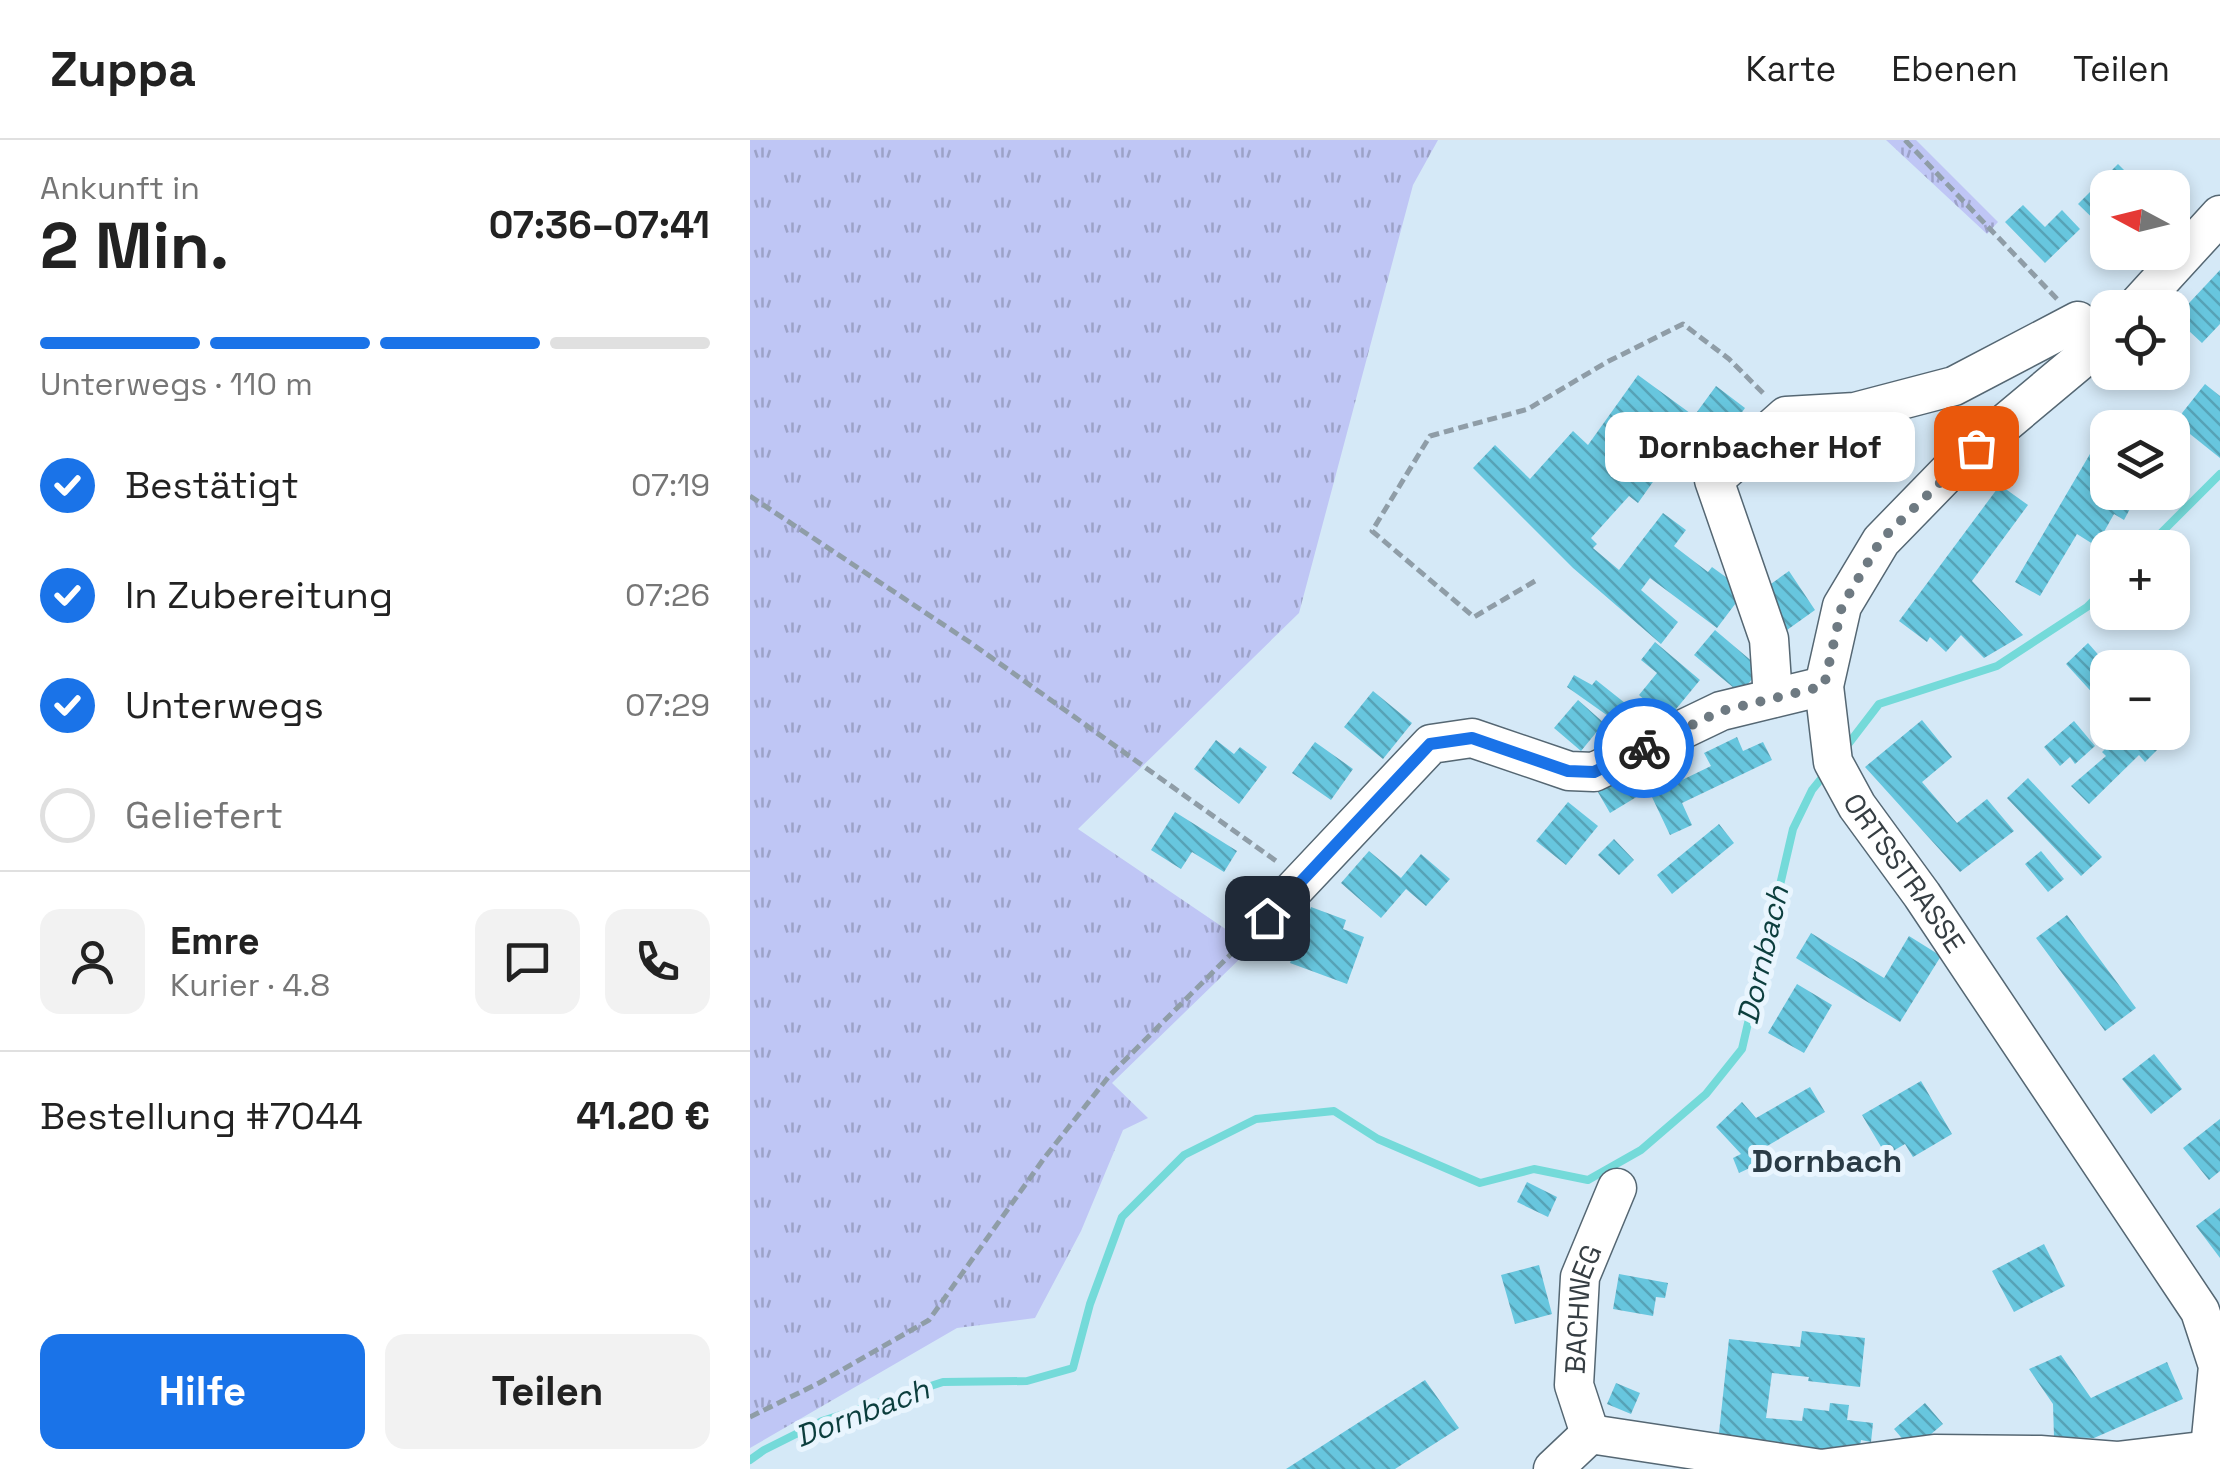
<!DOCTYPE html>
<html lang="de">
<head>
<meta charset="utf-8">
<style>
  body { margin:0; font-family:"Space Grotesk",sans-serif; background:#f2f2f2; color:#222; height:100vh; display:flex; flex-direction:column; font-size:38px; white-space:nowrap }
  * { box-sizing:border-box; margin:0 }
  p { font-size:32px; color:#767676 }
  .icon { flex:none; width:55px; height:55px; fill:none; stroke:currentColor; stroke-width:2; stroke-linecap:round; stroke-linejoin:round }
  .map { position:relative; flex:1; overflow:hidden }
  .panel { display:flex; flex-direction:column; background:#fff; width:750px }
  .panel>* { flex:none }
  .needle { width:65px; rotate:277deg }
  .controls { position:absolute; left:1340px; top:30px; display:grid; gap:20px }
  .controls a { display:grid; place-items:center; width:100px; height:100px; border-radius:20px; background:#fff; box-shadow:0 5px 15px #0003; font-size:50px }
  .pin { position:absolute; display:grid; place-items:center; width:85px; height:85px; color:#fff; margin:-42px; border-radius:20px; box-shadow:0 5px 15px #0006 }
  .courier { position:absolute; display:grid; place-items:center; width:100px; height:100px; margin:-50px; border:8px solid #1a73e8; border-radius:50%; background:#fff; color:#222; box-shadow:0 2px 12px #0007 }
  .bubble { position:absolute; height:70px; border-radius:20px; background:#fff; box-shadow:0 5px 15px #0003; font-size:32px; font-weight:700; line-height:70px; text-align:center }
  .summary em { font-style:normal; font-weight:700 }
  .summary div { display:flex; flex-direction:column-reverse }
  .summary { display:flex; align-items:center; justify-content:space-between; height:170px; padding:0 40px }
  h1 { font-size:65px; font-weight:700; line-height:75px }
  .bar { display:grid; grid-template-columns:repeat(4,1fr); gap:15px 10px; align-content:center; height:120px; padding:0 40px }
  .bar i { height:12px; border-radius:8px; background:#e0e0e0 }
  .bar .active { background:#1a73e8 }
  .bar p { grid-column:span 4 }
  .line { display:flex; align-items:center; gap:25px; padding:0 40px; border-top:2px solid #e0e0e0 }
  .line div { flex:1 }
  .round { display:grid; place-items:center; flex:none; width:105px; height:105px; border-radius:20px; background:#f2f2f2 }
  ol { padding:0 40px; list-style:none }
  li { display:flex; align-items:center; gap:30px; height:110px }
  li p { margin-inline-start:auto }
  li .icon { padding:10px; border-radius:50%; background:#1a73e8; color:#fff; stroke-width:4 }
  li:last-child { color:#767676 }
  li i { width:55px; height:55px; border:5px solid #e0e0e0; border-radius:50% }
  .action { display:flex; gap:20px; margin-top:auto; padding:20px 40px }
  .action a { flex:1; height:115px; border-radius:20px; background:#1a73e8; color:#fff; font-size:40px; font-weight:700; line-height:115px; text-align:center }
  .action a+a { background:#f2f2f2; color:#222 }
  header { display:flex; align-items:center; gap:60px; box-sizing:border-box; height:140px; padding:0 50px; background:#fff; border-bottom:2px solid #e0e0e0 }
  header strong { font-size:48px }
  nav { display:flex; gap:55px; margin-inline-start:auto; font-size:35px }
  main { display:flex; flex:1; min-height:0 }
  .map>svg:first-child { display:block }
</style>
</head>
<body>
<header>
<strong>Zuppa</strong>
<nav><a>Karte</a><a>Ebenen</a><a>Teilen</a></nav>
</header>
<main>
<section class="panel">
<div class="summary"><div><h1>2 Min.</h1><p>Ankunft in</p></div><em>07:36–07:41</em></div>
<div class="bar"><i class="active"></i><i class="active"></i><i class="active"></i><i></i><p>Unterwegs · 110 m</p></div>
<ol>
<li><svg class="icon" aria-label="check" viewBox="0 0 24 24"><path d="M5 12l5 5 9-10"/></svg>Bestätigt<p>07:19</p></li>
<li><svg class="icon" aria-label="check" viewBox="0 0 24 24"><path d="M5 12l5 5 9-10"/></svg>In Zubereitung<p>07:26</p></li>
<li><svg class="icon" aria-label="check" viewBox="0 0 24 24"><path d="M5 12l5 5 9-10"/></svg>Unterwegs<p>07:29</p></li>
<li><i></i>Geliefert</li>
</ol>
<div class="line" style="height:180px"><a class="round"><svg class="icon" aria-label="person" viewBox="0 0 24 24"><circle cx="12" cy="8" r="4"/><path d="M4 21q1-7 8-7t8 7"/></svg></a><div><b>Emre</b><p>Kurier · 4.8</p></div><a class="round"><svg class="icon" aria-label="chat" viewBox="0 0 24 24"><path d="M4 5h16v11H9l-5 4z"/></svg></a><a class="round"><svg class="icon" aria-label="phone" viewBox="0 0 24 24"><path d="M5 4h4l2 5-3 2q2 4 5 5l2-3 5 2v4C11 20 4 13 5 4z"/></svg></a></div>
<div class="line" style="height:130px"><div>Bestellung #7044</div><b>41.20 €</b></div>
<div class="action"><a>Hilfe</a><a>Teilen</a></div>
</section>
<div class="map">
<svg width="1470" height="1329" viewBox="0 0 1470 1329">
  <defs>
    <pattern id="grass-tufts" width="24" height="20" patternUnits="userSpaceOnUse" patternTransform="scale(2.5)"><rect width="24" height="20" fill="#bfc6f5"/><path d="M3 7l-1-3M5 7V3M7 7l1-3M15 17l-1-3M17 17v-4M19 17l1-3" fill="none" stroke="#9ca2c8"/></pattern>
    <pattern id="building-back-hatch" width="6" height="6" patternUnits="userSpaceOnUse" patternTransform="scale(2.5)"><rect width="6" height="6" fill="#67c6de"/><path d="M-1 5l2 2M0 0l6 6M5-1l2 2" fill="none" stroke="#56a2b6"/></pattern>
  </defs>
  <rect width="100%" height="100%" fill="#d5e9f7"/>
  <path fill="url(#grass-tufts)" d="M0 0H688L663 45 549 473 328 689 502 807 362 943 398 978 373 990 331 1091 285 1178 207 1188 0 1308Z
    M1136 0H1166L1248 82 1237 94Z"/>
  <g fill="none" stroke-linecap="round" stroke-linejoin="round">
    <path stroke="#74dad9" stroke-width="8" d="M1396 408 1470 334
      M1096 607 1129 564 1247 526 1337 467 1358 446
      M0 1320 14 1310 72 1281 193 1242 277 1241 323 1228 340 1164 372 1077 434 1015 506 979 584 971 628 999 730 1043 784 1029 838 1040 891 1010 956 954 992 909 1043 689 1062 650 1075 634"/>
  </g>
  <path fill="url(#building-back-hatch)" d="M1368 24 1392 48H1358V93L1328 64Z
    M1273 65 1295 87 1312 70 1330 89 1295 123 1255 82Z
    M1470 130V184L1452 203 1425 178Z
    M888 235 944 276 966 246 995 268 953 327 927 308 888 363 879 356 841 398 847 404 843 408 869 430 913 373 936 390 924 406 958 432 962 427 995 451 967 488 900 438 891 450 928 482 911 504 823 428 723 328 745 305 780 339 823 291 838 305Z
    M1455 244 1470 256V318L1425 282Z
    M1354 290 1358 293V352H1389L1374 380 1364 374 1346 406 1327 394 1290 456 1265 442Z
    M1250 345 1278 365 1222 441 1273 495 1234 518 1211 495 1196 512 1180 497 1177 502 1149 481Z
    M1039 431 1065 470 1037 490 1011 451Z
    M965 490 1011 529 990 553 944 515Z
    M905 502 950 540 917 580 889 555 907 533 891 520Z
    M1338 503 1360 528 1358 570 1316 524Z
    M824 535 842 545 846 540 880 567 868 583 817 547Z
    M623 551 662 583 633 619 594 587Z
    M828 560 854 583 831 611 804 588Z
    M1172 580 1202 617 1172 642 1207 683 1237 659 1264 691 1210 732 1115 627Z
    M1324 581 1345 606 1325 624 1320 617 1310 626 1294 607Z
    M1373 592H1412L1403 602 1409 608 1395 622 1389 615 1339 664 1321 646 1356 616 1352 612Z
    M987 597 993 611 1013 602 1022 620 932 663 942 685 920 695 901 655 961 626 954 613Z
    M466 600 484 614 490 607 517 627 489 664 444 629Z
    M565 602 603 629 581 660 542 633Z
    M887 621 903 647 860 673 845 647Z
    M1278 638 1352 717 1331 736 1257 658Z
    M818 662 848 686 816 725 786 701Z
    M425 672 487 711 474 732 442 712 431 729 401 710Z
    M969 684 984 703 922 754 907 735Z
    M864 699 884 720 869 735 848 715Z
    M619 711 651 738 671 714 700 739 676 766 656 749 631 778 591 743Z
    M1291 711 1314 739 1298 752 1275 724Z
    M561 767 596 780 593 789 614 797 597 844 540 823Z
    M1317 775 1386 868 1355 891 1286 798Z
    M1061 793 1134 838 1159 796 1191 816 1150 882 1046 818Z
    M1047 844 1082 865 1054 913 1018 893Z
    M1404 914 1432 949 1401 974 1372 939Z
    M1171 941 1202 994 1163 1017 1155 1004 1136 1015 1112 975Z
    M1060 947 1075 972 1012 1009 1017 1020 989 1033 983 1018 991 1014 966 987 992 962 1006 978Z
    M1470 979V1031L1459 1040 1433 1008Z
    M777 1042 807 1057 798 1077 767 1062Z
    M1470 1068V1118L1446 1086Z
    M1294 1104 1315 1146 1264 1172 1242 1131Z
    M789 1125 802 1174 765 1184 751 1135Z
    M869 1134 918 1143 915 1158 906 1157 903 1176 863 1169Z
    M1052 1191 1115 1198 1110 1247 1058 1241 1059 1237 1022 1233 1016 1278 1052 1281 1054 1268 1079 1271 1080 1263 1099 1265 1097 1280 1123 1283 1121 1302 1111 1300 1108 1320 968 1302 979 1199 1050 1207Z
    M1311 1215 1341 1258 1417 1222 1433 1259 1344 1298 1304 1297 1303 1264 1279 1229Z
    M675 1240 709 1288 645 1329H536Z
    M866 1243 890 1253 881 1274 857 1264Z
    M1175 1263 1193 1284 1162 1310 1144 1289Z"/>
  <g fill="none" stroke-linecap="round" stroke-linejoin="round">
    <g stroke="#556773" stroke-width="41">
      <g id="minor">
        <path d="M1385 168 1470 75"/>
        <path id="s1" d="M1358 197 1205 325 1131 401 1092 466 1074 546 1083 622 1107 666 1172 755 1450 1171 1468 1226 1458 1329"/>
        <path d="M1023 558 1019 499 964 340 1036 276 1105 272 1204 246 1328 181"/>
        <path d="M517 778 681 604 722 598 819 631 844 632 971 571 1074 546"/>
        <path id="s2" d="M840 1294 824 1245 830 1137 867 1048"/>
        <path d="M803 1329 840 1294 1071 1329 1184 1314 1290 1315 1367 1321 1460 1310"/>
      </g>
    </g>
    <path stroke="#8f9da7" stroke-width="5" stroke-dasharray="10 5" stroke-linecap="butt" d="M1155 0 1307 159
      M0 356 221 503 529 723
      M785 441 724 477 622 391 680 296 778 269 857 222 933 184 979 219 1016 256
      M0 1277 69 1243 179 1180 295 1017 360 935 497 798"/>
    <use href="#minor" stroke="#fff" stroke-width="38"/>
  </g>
  <g fill="none" stroke-linecap="round" stroke-linejoin="round">
    <path stroke="#6e7a82" stroke-width="10" stroke-dasharray="0 18" d="M894 608 971 571 1074 546 1092 466 1131 400 1226 308"/>
    <path stroke="#1a73e8" stroke-width="12" d="M517 778 680 604 722 598 818 631 844 632 894 608"/>
  </g>
  <g text-anchor="middle" stroke-width="10" stroke-linejoin="round" paint-order="stroke">
    <g font-size="28" fill="#363e43" stroke="#e9f5fe">
      <text dy="10" stroke="none"><textPath href="#s1" startOffset="672">ORTSSTRASSE</textPath></text>
      <text dy="10" stroke="none"><textPath href="#s2" startOffset="128">BACHWEG</textPath></text>
    </g>
    <g font-size="30" font-style="italic" fill="#0c3e3d" stroke="#e9f5fe">
      <text transform="translate(1013 815) rotate(-77)" y="10">Dornbach</text>
      <text transform="translate(112 1273) rotate(-21)" y="10">Dornbach</text>
    </g>
    <g font-size="32" font-weight="bold" fill="#2a3b46" stroke="#e9f5fe">
      <text x="1077" y="1032">Dornbach</text>
    </g>
  </g>
</svg>
<div class="controls">
<a><svg class="needle" viewBox="-14 -14 28 28"><path d="M0-13l5 13h-10z" fill="#e53935"/><path d="M0 13l5-13h-10z" fill="#767676"/></svg></a>
<a><svg class="icon" aria-label="locate" viewBox="0 0 24 24"><circle cx="12" cy="12" r="6"/><path d="M12 2v4M12 18v4M2 12h4M18 12h4"/></svg></a>
<a><svg class="icon" aria-label="layers" viewBox="0 0 24 24"><path d="M12 4l9 5-9 5-9-5zM3 14l9 5 9-5"/></svg></a>
<a>+</a>
<a>−</a>
</div>
<div class="pin" style="left:1226px;top:308px;background:#ea580c"><svg class="icon" aria-label="bag" viewBox="0 0 24 24"><path d="M5 8h14l-1 12H6zM9 8a3 3 0 0 1 6 0"/></svg></div>
<div class="pin" style="left:517px;top:778px;background:#1f2937"><svg class="icon" aria-label="home" viewBox="0 0 24 24"><path d="M3 11l9-7 9 7M6 9v11h12V9"/></svg></div>
<div class="courier" style="left:894px;top:608px"><svg class="icon" aria-label="bike" viewBox="0 0 24 24"><circle cx="6" cy="16" r="4"/><circle cx="18" cy="16" r="4"/><path d="M6 16l4-8h5l3 8M10 8l3 8H6M13 5h3"/></svg></div>
<div class="bubble" style="left:855px;top:272px;width:310px">Dornbacher Hof</div>
</div>
</main>
</body>
</html>
